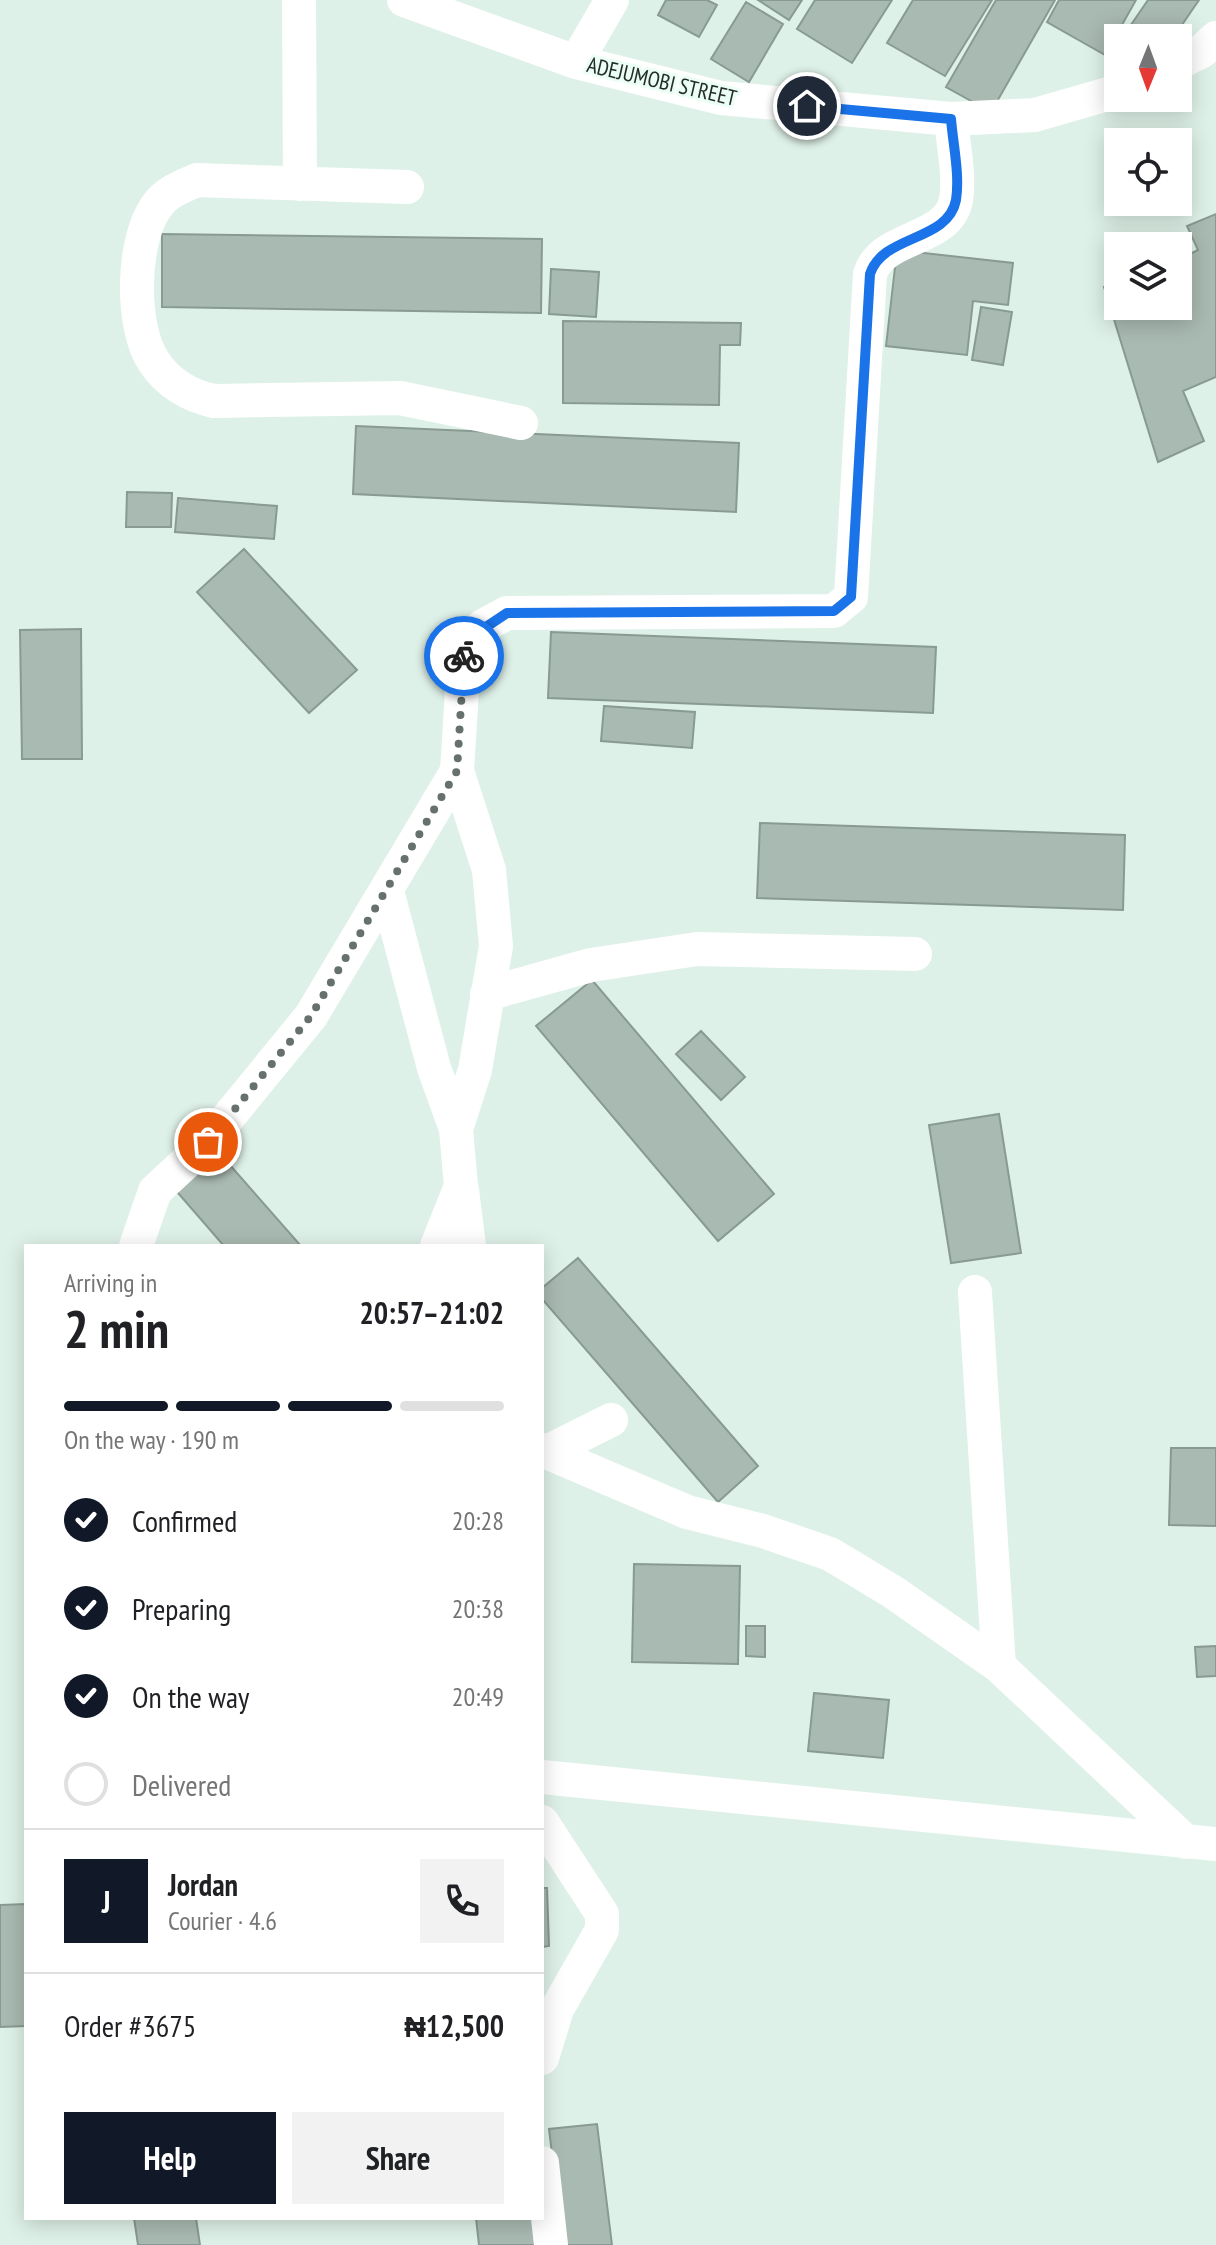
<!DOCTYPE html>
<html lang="en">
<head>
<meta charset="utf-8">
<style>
  body { margin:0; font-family:"PT Sans Narrow",sans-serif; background:#f2f2f2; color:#202124; height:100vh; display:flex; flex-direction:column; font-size:30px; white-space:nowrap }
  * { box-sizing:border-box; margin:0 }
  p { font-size:26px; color:#757577 }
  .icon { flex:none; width:44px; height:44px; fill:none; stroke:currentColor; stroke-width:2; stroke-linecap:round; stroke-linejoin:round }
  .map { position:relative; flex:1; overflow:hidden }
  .details { position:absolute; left:24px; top:1244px; width:520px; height:976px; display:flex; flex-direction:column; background:#fff; border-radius:0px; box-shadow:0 4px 20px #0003 }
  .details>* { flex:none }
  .needle { width:52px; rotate:181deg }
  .buttons { position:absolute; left:1104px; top:24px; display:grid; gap:16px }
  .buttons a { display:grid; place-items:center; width:88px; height:88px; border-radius:0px; background:#fff; box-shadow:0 4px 20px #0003; font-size:40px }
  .pin { position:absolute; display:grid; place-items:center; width:68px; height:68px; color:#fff; margin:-34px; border:4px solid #fff; border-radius:50%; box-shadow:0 2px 8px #0007 }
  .courier { position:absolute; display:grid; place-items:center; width:80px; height:80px; margin:-40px; border:6px solid #1a73e8; border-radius:50%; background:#fff; color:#222; box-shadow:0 2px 10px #0007 }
  .summary em { font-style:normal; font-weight:600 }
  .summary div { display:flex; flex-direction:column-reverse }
  .summary { display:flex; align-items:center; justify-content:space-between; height:136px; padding:0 40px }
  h1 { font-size:52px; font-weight:600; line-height:60px }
  .bar { display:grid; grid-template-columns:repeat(4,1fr); gap:12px 8px; align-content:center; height:96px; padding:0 40px }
  .bar i { height:10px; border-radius:6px; background:#e0e0e0 }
  .bar .on { background:#111827 }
  .bar p { grid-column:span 4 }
  .line { display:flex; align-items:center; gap:20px; padding:0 40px; border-top:2px solid #e0e0e0 }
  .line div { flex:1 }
  .round { display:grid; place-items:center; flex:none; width:84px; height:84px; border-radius:0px; background:#f2f2f2 }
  ol { padding:0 40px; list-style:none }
  li { display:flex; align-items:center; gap:24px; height:88px }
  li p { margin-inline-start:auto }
  li .icon { padding:8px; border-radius:50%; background:#111827; color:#fff; stroke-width:4 }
  li:last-child { color:#757577 }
  li i { width:44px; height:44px; border:4px solid #e0e0e0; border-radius:50% }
  .primary-button { display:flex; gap:16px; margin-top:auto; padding:16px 40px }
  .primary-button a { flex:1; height:92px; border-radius:0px; background:#111827; color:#fff; font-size:32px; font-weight:600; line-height:92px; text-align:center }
  .primary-button a+a { background:#f2f2f2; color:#202124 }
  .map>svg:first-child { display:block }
</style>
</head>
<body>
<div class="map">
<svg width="1216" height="2245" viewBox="0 0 1216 2245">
  <rect width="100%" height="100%" fill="#def1e8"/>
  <path fill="#a9bab2" stroke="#899a92" stroke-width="2" d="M666 0H707L717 5 699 37 658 15Z
    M758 0H802L789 20Z
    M815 0H892L852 63 797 29Z
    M913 0H992L945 76 887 43Z
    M996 0H1055L991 112 946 87Z
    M1059 0H1136L1105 55 1047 22Z
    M1148 0H1199L1173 38H1122Z
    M746 2 783 24 749 82 711 59Z
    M1216 214V377L1183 391 1204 441 1158 462 1104 287 1118 283V306H1178V260L1198 250 1187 226Z
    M162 234 542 239 541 313 162 307Z
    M897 250 1013 263 1008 305 973 301 967 355 886 346Z
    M551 269 599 272 596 317 549 314Z
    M981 307 1012 312 1003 365 972 360Z
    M563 321 741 323 740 345H720L719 405 563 403Z
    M356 426 739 443 736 512 353 494Z
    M127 492 172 493 171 527H126Z
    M178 498 277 506 274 539 175 532Z
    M244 549 357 670 309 713 197 592Z
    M81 629 82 759H22L20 630Z
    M551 632 936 647 933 713 548 698Z
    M604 706 695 712 692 748 601 741Z
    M760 823 1125 835 1123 910 757 898Z
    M592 980 774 1194 718 1241 536 1026Z
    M701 1031 745 1077 721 1100 676 1054Z
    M999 1114 1021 1253 951 1263 929 1125Z
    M215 1148 301 1246H224L172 1186Z
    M578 1258 758 1466 718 1502 542 1299V1288Z
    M1171 1448H1216V1526L1169 1525Z
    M634 1564 740 1566 738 1664 632 1662Z
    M746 1626H765V1657L746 1656Z
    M1216 1646V1676L1197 1677 1195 1647Z
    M814 1693 889 1700 883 1758 808 1751Z
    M542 1888H547L549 1946 542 1947Z
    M26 1904V2026L0 2027V1905Z
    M597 2124 612 2245H563L549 2129Z
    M134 2218H196L200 2245H138Z
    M476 2218H540L543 2245H479Z"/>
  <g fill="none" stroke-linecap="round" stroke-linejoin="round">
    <path stroke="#fff" stroke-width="34" d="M299 0 300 184
      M404 0 576 62 721 98 951 119 1035 115 1118 91
      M576 62 612 0
      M1178 63 1202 51 1216 38
      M407 187 197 180C181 187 166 192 156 207 132 241 130 327 154 362 168 383 190 396 214 401L400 398 521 423
      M387 891 434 1068 456 1129
      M487 994 591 965 697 949 915 954
      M462 1190 469 1246
      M136 1246 155 1191 208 1142 311 1016 457 771
      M437 1246 461 1186 456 1129 475 1070 496 946 489 870 457 771 465 641 483 626 507 613 834 611 851 597 870 274C883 234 948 242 956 200 960 175 953 144 951 119
      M975 1292 999 1666
      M542 1450 687 1512 763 1531 830 1554 893 1592 999 1666 1186 1842
      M549 1451 611 1420
      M542 1777 1216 1844
      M542 1822 602 1914V1930L557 2009 542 2058
      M542 2163 551 2245"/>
  </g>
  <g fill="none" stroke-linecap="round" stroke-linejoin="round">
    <path stroke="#66716c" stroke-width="8" stroke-dasharray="0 14.4" d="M208 1142 311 1016 457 771 464 656"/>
    <path stroke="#1a73e8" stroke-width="10" d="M464 656 465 641 507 613 834 611 851 597 870 274C883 234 948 242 956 200 960 175 953 144 951 119L807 106"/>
  </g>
  <g text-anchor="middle" stroke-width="6" stroke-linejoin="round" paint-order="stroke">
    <g font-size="22" fill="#252c29" stroke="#ebfef5">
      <text transform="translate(662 81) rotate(13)" y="8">ADEJUMOBI STREET</text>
    </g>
  </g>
</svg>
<div class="buttons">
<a><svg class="needle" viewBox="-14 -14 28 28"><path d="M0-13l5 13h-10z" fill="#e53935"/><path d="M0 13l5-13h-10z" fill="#757577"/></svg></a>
<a><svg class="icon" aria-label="locate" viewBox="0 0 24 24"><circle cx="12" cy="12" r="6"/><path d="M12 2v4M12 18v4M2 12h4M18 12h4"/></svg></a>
<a><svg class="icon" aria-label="layers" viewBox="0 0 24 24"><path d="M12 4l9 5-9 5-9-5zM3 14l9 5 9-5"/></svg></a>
</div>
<div class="pin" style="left:208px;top:1142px;background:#ea580c"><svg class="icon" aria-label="bag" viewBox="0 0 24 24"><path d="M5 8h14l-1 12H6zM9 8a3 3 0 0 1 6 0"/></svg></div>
<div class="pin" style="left:807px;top:106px;background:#1f2937"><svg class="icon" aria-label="home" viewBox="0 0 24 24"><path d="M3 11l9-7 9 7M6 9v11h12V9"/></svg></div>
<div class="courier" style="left:464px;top:656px"><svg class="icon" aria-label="bike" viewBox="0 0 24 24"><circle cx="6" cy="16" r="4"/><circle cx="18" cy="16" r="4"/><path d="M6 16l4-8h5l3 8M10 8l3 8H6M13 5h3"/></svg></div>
<section class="details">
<div class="summary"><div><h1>2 min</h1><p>Arriving in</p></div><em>20:57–21:02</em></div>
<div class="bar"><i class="on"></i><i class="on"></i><i class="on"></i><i></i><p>On the way · 190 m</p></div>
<ol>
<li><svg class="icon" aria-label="check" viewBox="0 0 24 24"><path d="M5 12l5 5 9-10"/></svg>Confirmed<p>20:28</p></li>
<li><svg class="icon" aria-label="check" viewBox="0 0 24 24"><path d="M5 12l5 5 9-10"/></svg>Preparing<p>20:38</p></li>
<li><svg class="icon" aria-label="check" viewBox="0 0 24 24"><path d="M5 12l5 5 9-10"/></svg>On the way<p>20:49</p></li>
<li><i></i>Delivered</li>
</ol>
<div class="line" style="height:144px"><b class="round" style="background:#111827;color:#fff">J</b><div><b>Jordan</b><p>Courier · 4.6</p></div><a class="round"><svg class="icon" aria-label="phone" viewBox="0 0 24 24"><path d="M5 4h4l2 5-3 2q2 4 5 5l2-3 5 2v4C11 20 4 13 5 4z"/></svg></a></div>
<div class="line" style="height:104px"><div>Order #3675</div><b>₦12,500</b></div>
<div class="primary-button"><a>Help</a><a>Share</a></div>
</section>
</div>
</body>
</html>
